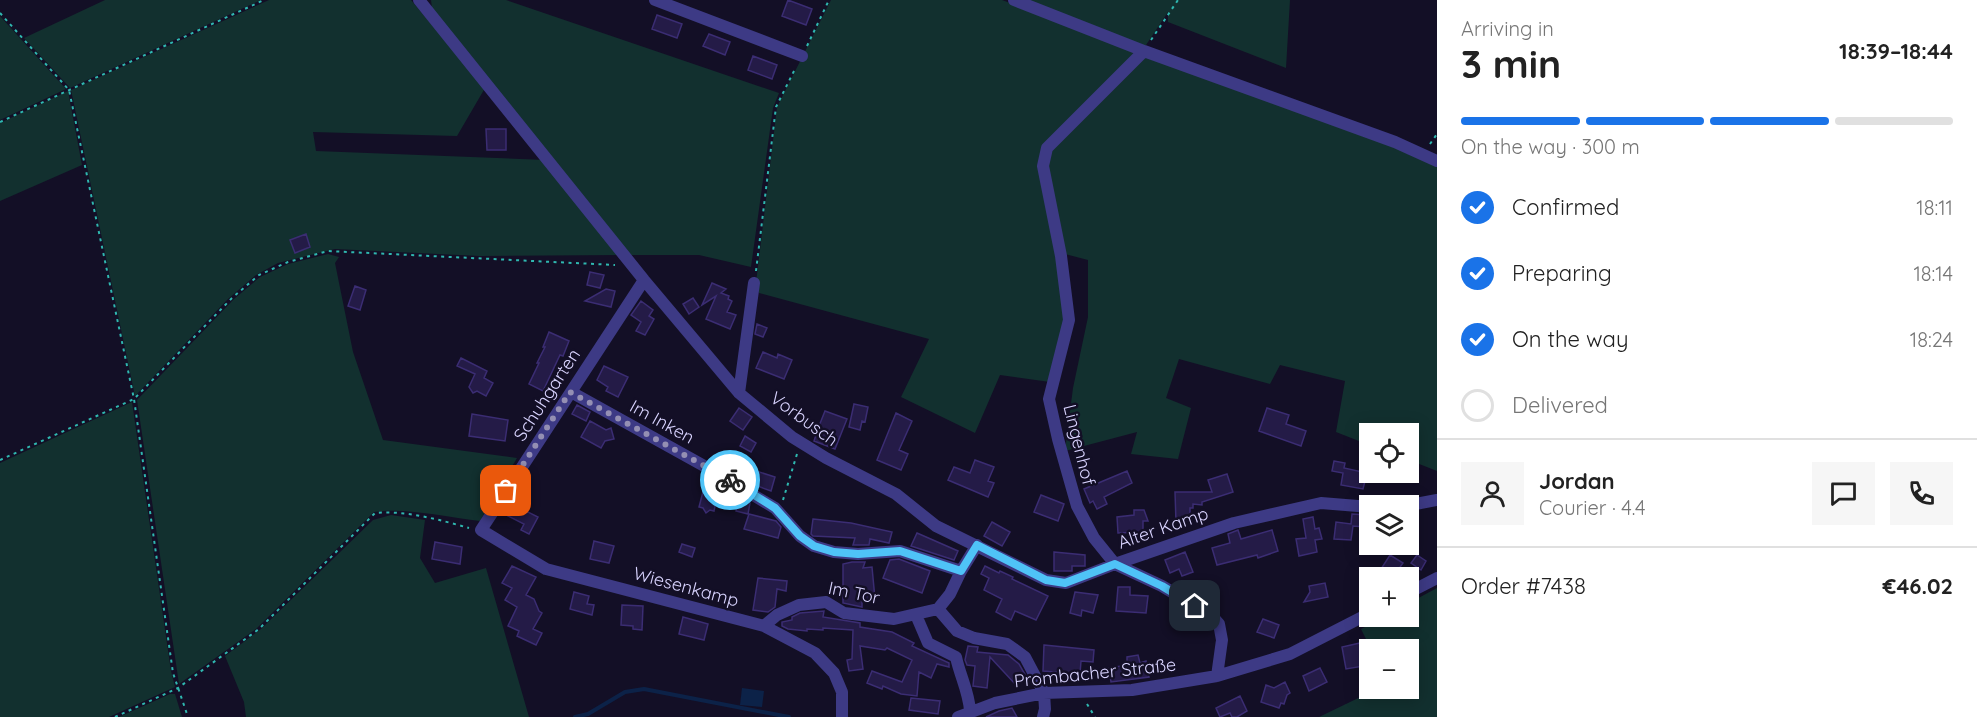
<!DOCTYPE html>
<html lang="en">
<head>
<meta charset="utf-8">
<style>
  body { margin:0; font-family:Quicksand,sans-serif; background:#f6f6f6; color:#222; height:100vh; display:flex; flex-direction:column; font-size:22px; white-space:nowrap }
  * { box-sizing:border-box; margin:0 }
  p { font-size:20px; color:#767676 }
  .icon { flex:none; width:33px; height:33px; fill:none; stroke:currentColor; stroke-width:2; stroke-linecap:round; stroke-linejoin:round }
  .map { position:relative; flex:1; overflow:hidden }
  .side { display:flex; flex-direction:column; background:#fff; width:540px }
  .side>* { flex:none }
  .tools { position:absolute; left:1359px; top:423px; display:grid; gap:12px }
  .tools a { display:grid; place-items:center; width:60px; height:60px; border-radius:0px; background:#fff; box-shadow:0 3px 15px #0003; font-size:30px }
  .pin { position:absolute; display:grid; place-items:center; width:51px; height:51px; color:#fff; margin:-26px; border-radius:12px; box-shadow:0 3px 9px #0006 }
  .courier { position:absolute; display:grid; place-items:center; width:60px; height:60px; margin:-30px; border:4px solid #4fc3f7; border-radius:50%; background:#fff; color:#222; box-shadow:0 2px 8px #0007 }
  .overview em { font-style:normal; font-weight:700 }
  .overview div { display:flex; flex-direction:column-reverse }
  .overview { display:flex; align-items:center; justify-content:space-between; height:102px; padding:0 24px }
  h1 { font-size:39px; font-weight:700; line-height:45px }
  .bar { display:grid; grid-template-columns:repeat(4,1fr); gap:9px 6px; align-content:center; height:72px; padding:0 24px }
  .bar i { height:8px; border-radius:4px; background:#e0e0e0 }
  .bar .active { background:#1a73e8 }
  .bar p { grid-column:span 4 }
  .line { display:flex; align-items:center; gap:15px; padding:0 24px; border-top:2px solid #e0e0e0 }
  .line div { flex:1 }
  .round { display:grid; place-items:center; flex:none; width:63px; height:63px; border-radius:0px; background:#f6f6f6 }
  ol { padding:0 24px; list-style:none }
  li { display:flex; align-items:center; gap:18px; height:66px }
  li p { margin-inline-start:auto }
  li .icon { padding:6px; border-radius:50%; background:#1a73e8; color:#fff; stroke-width:4 }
  li:last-child { color:#767676 }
  li i { width:33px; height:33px; border:3px solid #e0e0e0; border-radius:50% }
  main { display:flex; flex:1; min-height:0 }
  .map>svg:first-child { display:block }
</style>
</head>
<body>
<main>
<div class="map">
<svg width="1437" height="717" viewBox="0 0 1437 717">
  <rect width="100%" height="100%" fill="#130f26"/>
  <path fill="#12302f" d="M105 0H261L70 88 24 38Z
    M269 0H411L485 88 457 136 313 132 316 151 545 160 622 255 480 256 335 249 278 263 256 275 228 299 135 396 71 90Z
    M431 0H506L779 93 773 108 751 267 699 255H630L432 8Z
    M831 0H1002L1122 45 1133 52V56L1045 148 1066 321 1050 382 1000 375 975 433 901 397 929 339 759 293 756 283 777 107Z
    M1020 0H1290L1286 68 1168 22V12L1144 48Z
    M0 16 66 89 0 120Z
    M1145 56 1395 145 1437 165V471L1409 460 1408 434H1370L1369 445 1336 432 1345 381 1280 365 1270 384 1179 359 1166 398 1191 408 1178 459 1131 454 1137 432 1065 451 1073 388 1088 317V260L1065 254 1045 167 1051 149Z
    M68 91 82 165 0 201V123Z
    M328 254 339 257 335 263 353 352 383 440 517 458 480 521C449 517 403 507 374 512L256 629 179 684 137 400 234 299 260 277 288 264Z
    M132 402 171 671 175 687 109 717H0V463Z
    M391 515 425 520 420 558 435 583 486 568 529 717H246L244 702 225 656 261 629 373 520Z
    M1437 588V717H1319L1377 689 1408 688V650L1371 649 1361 629 1384 617 1408 616 1409 603Z
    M170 694H175L182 717H119Z"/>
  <path fill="#0c2248" d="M742 688 764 691 762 707 740 705Z"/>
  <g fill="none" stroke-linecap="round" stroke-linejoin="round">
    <path stroke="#0c2248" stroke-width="4" d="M575 717 588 714 625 692 644 689 789 717"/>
  </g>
  <path fill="#241b47" stroke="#3b2d73" stroke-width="1.5" d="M788 0 812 9 806 25 782 16Z
    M657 15 682 24 677 38 652 29Z
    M709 34 730 42 725 55 703 46Z
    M753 56 777 65 772 79 748 70Z
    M486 129H506V150H487Z
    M306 234 310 247 295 253 290 240Z
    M590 272 604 275 600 288 587 285Z
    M712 283 726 289 721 293 729 296 728 299 732 301 727 312 736 315 730 329 706 319 716 296 702 305Z
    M355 286 366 290 360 310 348 306Z
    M606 289 615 291 611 307 585 301Z
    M693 298 699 307 689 314 683 304Z
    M641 301 653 310 649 316 654 319 645 335 636 331 641 322 631 315Z
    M757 324 767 328 763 337 755 334Z
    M549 332 569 341 563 356 560 355 543 391 529 384 539 363H537L545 347H543Z
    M763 352 777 358 778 354 792 360 784 379 756 368Z
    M461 358 487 371 484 378 493 383 486 396 477 391 473 393 469 387 475 374 457 366Z
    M604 366 628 377 618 397 606 391 608 387 597 380Z
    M854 404 868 407 865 422 862 421 860 430 849 427Z
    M577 405 590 412 586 421 572 414Z
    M739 408 752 417 743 430 730 421Z
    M1267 408 1289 415 1286 424 1306 431 1301 446 1259 431Z
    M825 411 847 419 835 449 814 441 816 435 811 433 815 424 819 426Z
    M896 413 912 421 899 450 908 454 901 470 877 460Z
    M472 414 508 420 505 441 469 436Z
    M590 421 606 430 611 428 614 439 605 441 601 448 581 437Z
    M745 436 756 443 751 452 740 446Z
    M975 460 994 467 988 481 994 483 988 497 948 480 954 467 970 473Z
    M1334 461 1345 463 1344 468 1367 473 1363 489 1341 485 1343 473 1332 471Z
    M756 471 775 477 771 491 752 484Z
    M1127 471 1132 483 1104 497 1107 504 1097 509 1093 501 1090 503 1084 489Z
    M1227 474 1233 492 1202 502V505L1193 504V508H1190V521L1176 522 1175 492H1212L1208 480Z
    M704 488 718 492 714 511 710 510 706 513 703 508 699 507Z
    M1041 495 1064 504 1058 521 1034 512Z
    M740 498 750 503 748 514 736 511Z
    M514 505 538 517 529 534 521 530 524 524 508 516Z
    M1134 510H1144L1148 521H1143V532L1118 533 1117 517 1134 515Z
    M749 514 776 521 781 527 778 538 744 529Z
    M1352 514 1367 515 1366 527 1353 526 1351 540 1334 539 1336 522 1351 524Z
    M1313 517 1315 529 1319 528 1322 539 1315 540 1317 552 1299 556 1296 539 1306 538 1303 519Z
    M813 519 851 523 892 532 889 543 870 539 869 545H853L855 538 813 536 811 534Z
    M992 522 1010 532 1002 546 984 536Z
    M1238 530 1241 539 1272 530 1278 551 1258 558 1257 555 1217 565 1212 548 1230 543 1228 534Z
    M917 533 958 551 954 560 911 546Z
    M594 541 614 546 609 563 590 559Z
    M435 542 462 547 460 564 432 559Z
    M682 544 695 548 692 557 679 552Z
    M1054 552 1085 555V566H1072V571H1054Z
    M1185 552 1193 572 1182 576 1179 569 1170 573 1165 560Z
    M1390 555 1403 563 1393 577 1381 569Z
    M1417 555 1426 561 1421 570 1411 563Z
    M899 559 930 571 922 593 883 578 890 560Z
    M852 562H865L863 568 872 567 875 599H862V607L843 603V564Z
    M512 566 536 577 526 595 534 599 539 611 542 613 533 629 542 633 536 645 517 636 519 631 508 626 517 607 505 600 512 588 502 583Z
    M985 566 999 573 1000 571 1013 577 1012 579 1048 596 1036 620 1015 611 1011 620 996 612 1002 599 984 590 989 578 981 574Z
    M758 578 787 581 786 591 777 589 775 607 768 612 753 610Z
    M1325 583 1328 597 1304 602 1310 592 1309 586Z
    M1118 587H1130V595L1148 596 1146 613 1116 611Z
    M574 592 589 596 587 604 594 605 592 615 570 609Z
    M1075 592 1098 595 1093 613 1082 610 1081 616 1070 613Z
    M622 605 643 606 642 630 633 629V626L621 625Z
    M824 611 823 617 860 623V627L892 632 914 643 912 646 949 663V667L937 664 931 678 919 672 917 696 901 694 883 686 882 689 867 683 872 671 902 682 912 660 887 648 885 650 860 646 863 669 849 671 847 660 852 659 853 630 823 628V630L807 629V631L788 629 782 626V622L792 620V617L800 613Z
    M683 617 708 624 704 640 679 634Z
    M1263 619 1279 625 1274 638 1257 632Z
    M1360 643 1364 666 1346 669 1342 647Z
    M1044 645 1094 650 1093 662 1081 661 1080 674 1043 671Z
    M968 646 978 647 977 652 1008 655 1019 664 1026 676 1016 685 990 657 987 688 973 686 975 666 967 665 965 660Z
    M1138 655 1140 663 1146 661 1149 677 1111 682 1109 668 1127 665V657Z
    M1320 668 1327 682 1309 691 1303 676Z
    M1285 682 1290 693 1287 695 1284 704 1281 703 1279 708 1261 702 1266 685 1274 688Z
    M1240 696 1247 711 1237 717H1232L1230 713 1220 717 1216 708Z
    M911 698 940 701 938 714 909 710Z
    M1012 708 1017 717H986L999 711Z"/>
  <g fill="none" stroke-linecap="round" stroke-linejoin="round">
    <path stroke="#2fb8b0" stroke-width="2" stroke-dasharray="3 4.5" stroke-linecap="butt" d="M0 13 69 90 134 399 173 673 188 717
      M1151 40 1178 0
      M807 46 829 0
      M0 122 264 0
      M1430 144 1437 134
      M756 271 776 107 796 67
      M0 460 134 399 232 298 259 275 288 262 328 251 615 265
      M783 500 797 454
      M1087 704 1095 717
      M115 717 178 688 259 629 375 513C406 510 440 520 469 528"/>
    <path stroke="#3d3a85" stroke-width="12" d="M419 0 644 280 739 393 792 437 826 458 896 494 936 526 1046 580 1066 583 1115 564 1234 523 1321 503 1370 507
      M655 0 802 56
      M1014 0 1144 51 1395 142 1437 161
      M1144 51 1047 148 1043 166 1061 256 1069 320 1049 399 1058 439 1077 506 1094 538 1115 564 1162 586 1212 616 1219 624 1222 640 1217 676
      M644 280 481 530 546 569 764 626 815 653 834 673 842 692V717
      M571 392 715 472 775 508 800 536 814 546 834 552 858 554 900 551 961 571
      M739 393 754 283
      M1405 506 1437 500
      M1408 593 1437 578
      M938 609 957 631 974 638 1007 644 1025 657 1044 693 1045 709 1043 717
      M916 615 928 643 956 657C960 676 969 692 970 711
      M764 626 777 615 799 605 826 602 844 613 894 619 938 609 950 594 961 571 977 545
      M958 717 995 703 1044 693 1132 690 1217 676 1290 654 1370 613"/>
  </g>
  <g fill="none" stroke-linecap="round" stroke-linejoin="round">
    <path stroke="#948fb3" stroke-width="6" stroke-dasharray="0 10.8" d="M506 491 570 392 730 480"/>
    <path stroke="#4fc3f7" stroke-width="8" d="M730 480 775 508 800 536 814 546 834 552 858 554 900 551 961 571 977 545 1046 580 1065 583 1115 564 1162 586 1195 606"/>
  </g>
  <g text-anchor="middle" stroke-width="5" stroke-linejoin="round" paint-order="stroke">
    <g font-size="18" fill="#d9d4ff" stroke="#130f26">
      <text transform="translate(547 395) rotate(-57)" y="6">Schuhgarten</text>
      <text transform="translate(804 419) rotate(36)" y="6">Vorbusch</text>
      <text transform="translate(662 422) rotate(29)" y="6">Im Inken</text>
      <text transform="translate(1079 445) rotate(76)" y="6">Lingenhof</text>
      <text transform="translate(1163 528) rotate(-19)" y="6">Alter Kamp</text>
      <text transform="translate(686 587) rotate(15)" y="6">Wiesenkamp</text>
      <text transform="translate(854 593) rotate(12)" y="6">Im Tor</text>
      <text transform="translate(1095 673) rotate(-6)" y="6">Prombacher Straße</text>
    </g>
  </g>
</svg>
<div class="tools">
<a><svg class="icon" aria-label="locate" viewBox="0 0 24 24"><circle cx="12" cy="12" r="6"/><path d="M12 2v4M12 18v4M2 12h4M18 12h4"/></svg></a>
<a><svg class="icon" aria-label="layers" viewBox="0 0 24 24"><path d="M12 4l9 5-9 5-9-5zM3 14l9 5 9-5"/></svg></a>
<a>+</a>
<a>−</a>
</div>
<div class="pin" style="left:506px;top:491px;background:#ea580c"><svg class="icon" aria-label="bag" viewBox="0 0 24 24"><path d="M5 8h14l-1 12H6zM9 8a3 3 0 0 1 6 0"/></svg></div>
<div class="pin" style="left:1195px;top:606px;background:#1f2937"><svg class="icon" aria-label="home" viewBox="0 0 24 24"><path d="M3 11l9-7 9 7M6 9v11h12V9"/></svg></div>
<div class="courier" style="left:730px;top:480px"><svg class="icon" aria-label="bike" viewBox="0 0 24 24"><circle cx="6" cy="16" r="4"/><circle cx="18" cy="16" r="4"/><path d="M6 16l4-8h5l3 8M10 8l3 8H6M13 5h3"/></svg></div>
</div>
<section class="side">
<div class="overview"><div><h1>3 min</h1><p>Arriving in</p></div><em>18:39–18:44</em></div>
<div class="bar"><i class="active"></i><i class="active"></i><i class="active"></i><i></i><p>On the way · 300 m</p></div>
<ol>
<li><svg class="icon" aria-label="check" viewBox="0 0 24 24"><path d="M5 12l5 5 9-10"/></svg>Confirmed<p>18:11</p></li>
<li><svg class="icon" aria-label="check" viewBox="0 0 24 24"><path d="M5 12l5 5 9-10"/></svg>Preparing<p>18:14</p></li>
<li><svg class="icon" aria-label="check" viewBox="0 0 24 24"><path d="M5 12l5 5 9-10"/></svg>On the way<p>18:24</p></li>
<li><i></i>Delivered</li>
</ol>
<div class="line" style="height:108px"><a class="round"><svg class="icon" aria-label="person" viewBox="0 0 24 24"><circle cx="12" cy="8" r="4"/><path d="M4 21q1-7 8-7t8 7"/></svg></a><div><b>Jordan</b><p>Courier · 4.4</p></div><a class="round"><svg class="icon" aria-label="chat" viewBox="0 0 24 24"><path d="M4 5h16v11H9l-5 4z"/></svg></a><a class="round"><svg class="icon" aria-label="phone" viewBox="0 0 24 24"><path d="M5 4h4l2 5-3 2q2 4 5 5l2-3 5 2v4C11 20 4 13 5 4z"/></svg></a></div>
<div class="line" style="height:78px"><div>Order #7438</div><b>€46.02</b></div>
</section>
</main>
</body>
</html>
